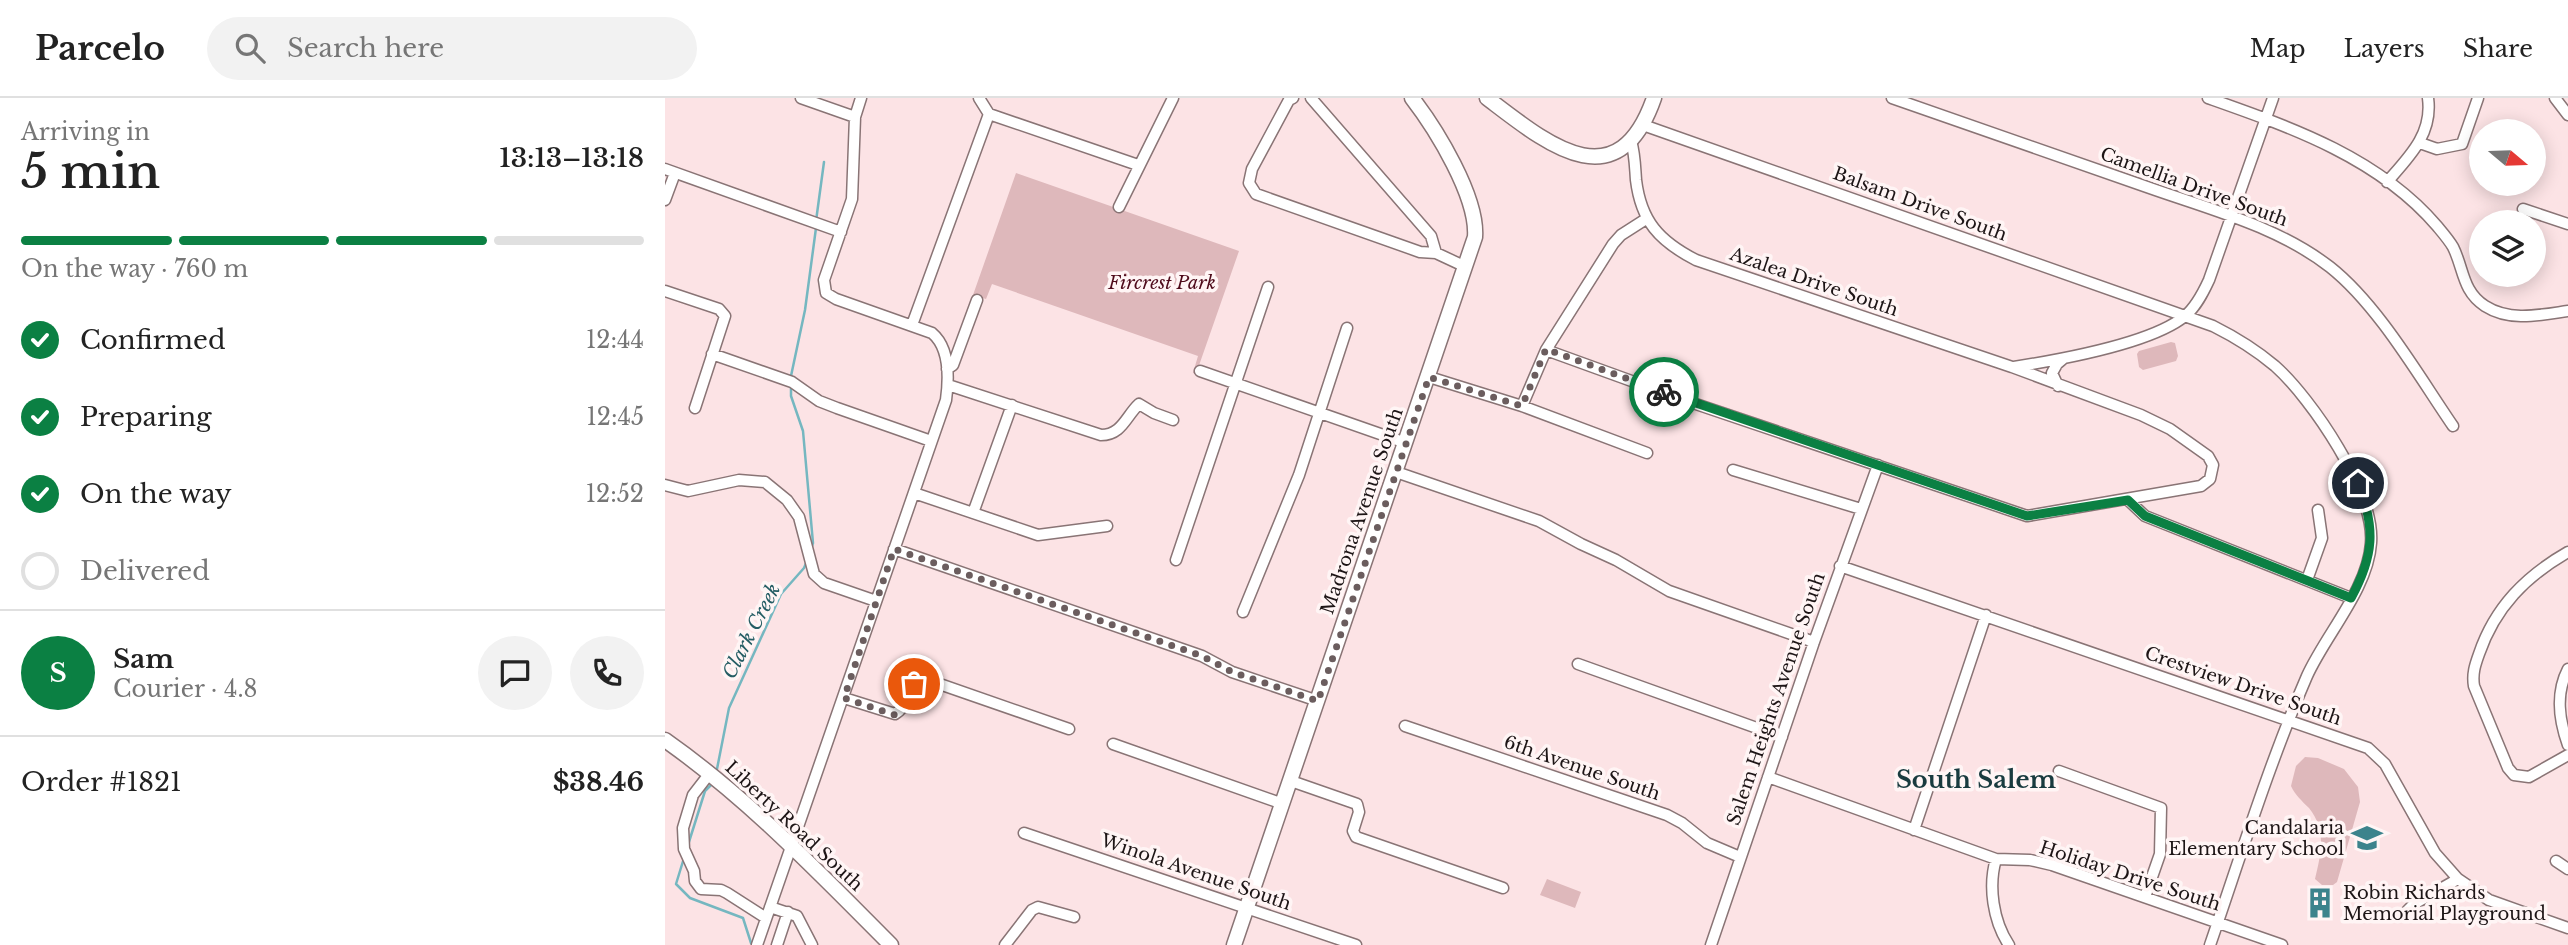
<!DOCTYPE html>
<html lang="en">
<head>
<meta charset="utf-8">
<style>
  body { margin:0; font-family:"Libre Baskerville",serif; background:#f2f2f2; color:#222; height:100vh; display:flex; flex-direction:column; font-size:26px; white-space:nowrap }
  * { box-sizing:border-box; margin:0 }
  p { font-size:23px; color:#767676 }
  .icon { flex:none; width:38px; height:38px; fill:none; stroke:currentColor; stroke-width:2; stroke-linecap:round; stroke-linejoin:round }
  .map { position:relative; flex:1; overflow:hidden }
  .drawer { display:flex; flex-direction:column; background:#fff; width:665px }
  .drawer>* { flex:none }
  .needle { width:46px; rotate:109deg }
  .fabs { position:absolute; left:1804px; top:21px; display:grid; gap:14px }
  .fabs a { display:grid; place-items:center; width:77px; height:77px; border-radius:50%; background:#fff; box-shadow:0 4px 18px #0003; font-size:35px }
  .pin { position:absolute; display:grid; place-items:center; width:60px; height:60px; color:#fff; margin:-30px; border:4px solid #fff; border-radius:50%; box-shadow:0 2px 7px #0007 }
  .courier { position:absolute; display:grid; place-items:center; width:70px; height:70px; margin:-35px; border:5px solid #0b8043; border-radius:50%; background:#fff; color:#222; box-shadow:0 2px 9px #0007 }
  .overview em { font-style:normal; font-weight:600 }
  .overview div { display:flex; flex-direction:column-reverse }
  .overview { display:flex; align-items:center; justify-content:space-between; height:119px; padding:0 21px }
  h1 { font-size:46px; font-weight:600; line-height:52px }
  .bar { display:grid; grid-template-columns:repeat(4,1fr); gap:10px 7px; align-content:center; height:84px; padding:0 21px }
  .bar i { height:9px; border-radius:5px; background:#e0e0e0 }
  .bar .selected { background:#0b8043 }
  .bar p { grid-column:span 4 }
  .line { display:flex; align-items:center; gap:18px; padding:0 21px; border-top:2px solid #e0e0e0 }
  .line div { flex:1 }
  .round { display:grid; place-items:center; flex:none; width:74px; height:74px; border-radius:37px; background:#f2f2f2 }
  ol { padding:0 21px; list-style:none }
  li { display:flex; align-items:center; gap:21px; height:77px }
  li p { margin-inline-start:auto }
  li .icon { padding:7px; border-radius:50%; background:#0b8043; color:#fff; stroke-width:4 }
  li:last-child { color:#767676 }
  li i { width:38px; height:38px; border:4px solid #e0e0e0; border-radius:50% }
  header { display:flex; align-items:center; gap:42px; box-sizing:border-box; height:98px; padding:0 35px; background:#fff; border-bottom:2px solid #e0e0e0 }
  header strong { font-size:33px }
  nav { display:flex; gap:38px; margin-inline-start:auto; font-size:24px }
  .search { width:490px; height:63px; background:#f2f2f2; display:flex; align-items:center; gap:18px; box-sizing:border-box; padding:0 24px; border-radius:38px; color:#767676; font-size:26px }
  main { display:flex; flex:1; min-height:0 }
  .map>svg:first-child { display:block }
</style>
</head>
<body>
<header>
<strong>Parcelo</strong>
<div class="search"><svg class="icon" aria-label="search" viewBox="0 0 24 24"><circle cx="10" cy="10" r="6"/><path d="M15 15l6 6"/></svg>Search here</div>
<nav><a>Map</a><a>Layers</a><a>Share</a></nav>
</header>
<main>
<section class="drawer">
<div class="overview"><div><h1>5 min</h1><p>Arriving in</p></div><em>13:13–13:18</em></div>
<div class="bar"><i class="selected"></i><i class="selected"></i><i class="selected"></i><i></i><p>On the way · 760 m</p></div>
<ol>
<li><svg class="icon" aria-label="check" viewBox="0 0 24 24"><path d="M5 12l5 5 9-10"/></svg>Confirmed<p>12:44</p></li>
<li><svg class="icon" aria-label="check" viewBox="0 0 24 24"><path d="M5 12l5 5 9-10"/></svg>Preparing<p>12:45</p></li>
<li><svg class="icon" aria-label="check" viewBox="0 0 24 24"><path d="M5 12l5 5 9-10"/></svg>On the way<p>12:52</p></li>
<li><i></i>Delivered</li>
</ol>
<div class="line" style="height:126px"><b class="round" style="background:#0b8043;color:#fff">S</b><div><b>Sam</b><p>Courier · 4.8</p></div><a class="round"><svg class="icon" aria-label="chat" viewBox="0 0 24 24"><path d="M4 5h16v11H9l-5 4z"/></svg></a><a class="round"><svg class="icon" aria-label="phone" viewBox="0 0 24 24"><path d="M5 4h4l2 5-3 2q2 4 5 5l2-3 5 2v4C11 20 4 13 5 4z"/></svg></a></div>
<div class="line" style="height:91px"><div>Order #1821</div><b>$38.46</b></div>
</section>
<div class="map">
<svg width="1903" height="847" viewBox="0 0 1903 847">
  <rect width="100%" height="100%" fill="#fce3e5"/>
  <path fill="#deb8bb" d="M351 75 574 153 531 276 528 275 533 258 327 186 321 201 308 197Z
    M1506 244 1510 245 1513 258 1511 263 1478 272 1474 269 1472 256 1474 253Z
    M1640 659 1653 660 1679 671 1693 689 1695 704 1672 784 1668 787H1657L1650 781C1656 755 1662 733 1644 710 1637 703 1630 697 1626 688L1631 668Z
    M882 781 916 794 910 810 875 797Z"/>
  <g fill="none" stroke-linecap="round" stroke-linejoin="round">
    <path stroke="#75b7c0" stroke-width="2.5" d="M151 123 159 64
      M126 278 140 212 151 130
      M126 288V298L138 333 148 445 146 451
      M51 676 64 610 116 496 139 470 142 463
      M23 747 40 693 48 685
      M19 760 11 786 25 800 78 820 86 845"/>
    <g stroke="#897475" stroke-width="13">
      <path id="minor" d="M136 0 190 19
        M314 0 324 16 473 67
        M628 0 624 2 587 71 584 85 591 96 755 154 771 155 801 169
        M646 0 766 138 771 155
        M1227 0C1312 29 1397 59 1482 89 1544 111 1612 128 1665 169 1713 207 1753 277 1788 328
        M1543 0C1625 29 1713 59 1772 128 1777 134 1784 142 1788 149 1799 171 1797 193 1820 208 1845 224 1875 217 1903 213
        M1890 0 1903 17
        M978 27 1548 228C1570 239 1591 252 1610 268 1647 301 1710 394 1706 445 1703 491 1661 536 1642 578 1604 666 1576 757 1545 847
        M1755 45 1772 51 1797 46 1813 0
        M0 71 176 134
        M1722 84C1744 59 1768 36 1763 0
        M0 102 10 75
        M454 109 508 0
        M1858 111 1903 126
        M0 193 54 211 60 218 30 310
        M247 227 324 16
        M881 252 1019 302 1362 418 1536 388 1545 381 1548 367 1543 358 1505 331 1476 317 1347 269 1031 162C994 143 976 123 971 82 970 69 970 56 966 43
        M47 256 127 284 154 303 172 310 266 343
        M1349 269C1393 262 1486 246 1520 218 1531 209 1538 195 1544 182L1608 0
        M282 271 288 267 312 202
        M535 273 741 345
        M764 279 857 308 982 355
        M283 287 436 337C457 337 461 318 474 306L489 315 508 322
        M1393 288 1387 275 1392 266 1398 261
        M857 308 881 252 948 146 956 137 981 121
        M1068 372 1196 411
        M731 374 874 423 916 446 951 462 1004 493 1149 544
        M0 387 23 393 74 382 100 384 122 402 134 419 149 476 159 485 211 503
        M249 395 373 437 442 428
        M1463 402 1480 418 1686 500
        M308 415 347 307
        M229 451 537 558 567 574 653 603
        M1903 454C1861 478 1830 509 1814 556 1810 567 1807 576 1809 588L1843 670 1849 677 1864 679 1903 657
        M511 462 603 189
        M1175 468 1703 650 1720 666 1770 755 1793 781 1824 802 1903 830
        M1642 482 1657 440 1653 412
        M578 514 634 377 682 230
        M913 566 1117 639
        M1903 571C1890 596 1894 622 1903 647
        M179 600 230 616C246 607 241 582 263 582L404 631
        M740 628 1002 717 1017 725 1042 745 1075 759
        M448 646 618 706
        M1394 673 1496 710 1495 756 1480 799
        M45 675 28 697 18 730 19 751 29 773 30 783 36 791 56 792 62 795 101 820
        M1103 679 1331 761 1365 762 1387 767 1617 847
        M626 683 692 706 694 714 688 733 691 739 838 790
        M1249 732 1321 517
        M359 735 691 847
        M1331 761C1323 788 1328 823 1344 847
        M1891 763 1903 771
        M105 809 132 818 147 847
        M1742 813 1749 806 1793 781
        M92 847 281 302C284 280 285 250 267 235L171 201 161 195 159 182 187 101 190 19 196 0
        M112 847 123 814
        M340 847 367 812 373 809 409 819
        M1046 847 1149 544 1213 367"/>
    </g>
    <g stroke="#897475" stroke-width="17">
      <path id="major" d="M822 0C880 44 952 106 989 0
        M0 642C84 701 154 775 226 847
        M569 847 810 139C813 99 771 31 747 0"/>
    </g>
    <use href="#minor" stroke="#fff" stroke-width="10"/>
    <use href="#major" stroke="#fff" stroke-width="14"/>
  </g>
  <g fill="none" stroke-linecap="round" stroke-linejoin="round">
    <path stroke="#6b5d5e" stroke-width="7" stroke-dasharray="0 12.6" d="M249 586 239 608 230 617 179 600 229 451 537 558 567 574 653 603 764 279 857 308 881 251 999 294"/>
    <path stroke="#0b8043" stroke-width="9" d="M999 294 1362 418 1463 402 1480 418 1686 500C1709 458 1711 430 1693 385"/>
  </g>
  <defs>
    <g id="school-bare" transform="scale(2.415)"><path d="M0-5L7-2L0 1L-7-2ZM-4 1L0 2.5L4 1V4Q0 6-4 4Z" fill="#3c838c" stroke="#fff5f5" stroke-width="2.5" paint-order="stroke"/></g>
    <g id="building-bare" transform="scale(2.415)"><path d="M-4-6H4V6H1V3H-1V6H-4ZM-2.5-4.3h1.7v1.8h-1.7ZM.8-4.3h1.7v1.8H.8ZM-2.5-1h1.7V.8h-1.7ZM.8-1h1.7V.8H.8Z" fill="#3c838c" stroke="#fff5f5" stroke-width="2.5" paint-order="stroke"/></g>
  </defs>
  <g fill-rule="evenodd">
    <use href="#school-bare" x="1702" y="740"/>
    <use href="#building-bare" x="1655" y="805"/>
  </g>
  <g text-anchor="middle" stroke-width="7" stroke-linejoin="round" paint-order="stroke">
    <g font-size="18" fill="#1d1516" stroke="#fff5f5">
      <text transform="translate(1529 89) rotate(20)" y="6">Camellia Drive South</text>
      <text transform="translate(1255 106) rotate(20)" y="6">Balsam Drive South</text>
      <text transform="translate(1149 184) rotate(19)" y="6">Azalea Drive South</text>
      <text transform="translate(697 413) rotate(-71)" y="6">Madrona Avenue South</text>
      <text transform="translate(1578 588) rotate(19)" y="6">Crestview Drive South</text>
      <text transform="translate(1111 601) rotate(-71)" y="6">Salem Heights Avenue South</text>
      <text transform="translate(917 670) rotate(19)" y="6">6th Avenue South</text>
      <text transform="translate(129 728) rotate(43)" y="6">Liberty Road South</text>
      <text transform="translate(531 774) rotate(19)" y="6">Winola Avenue South</text>
      <text transform="translate(1465 778) rotate(18)" y="6">Holiday Drive South</text>
    </g>
    <g font-size="18" font-style="italic" fill="#4e0a1a" stroke="#fff5f5">
      <text x="497" y="191">Fircrest Park</text>
    </g>
    <g font-size="18" fill="#1d1516" stroke="#fff5f5" text-anchor="end">
      <text x="1679" y="736">Candalaria<tspan x="1679" dy="21">Elementary School</tspan></text>
      <text x="1678" y="801" text-anchor="start">Robin Richards<tspan x="1678" dy="21">Memorial Playground</tspan></text>
    </g>
    <g font-size="19" font-style="italic" fill="#255d64" stroke="#fff5f5">
      <text transform="translate(86 533) rotate(-63)" y="7">Clark Creek</text>
    </g>
    <g font-size="24" font-weight="bold" fill="#193b3f" stroke="#fff5f5">
      <text x="1311" y="690">South Salem</text>
    </g>
  </g>
</svg>
<div class="fabs">
<a><svg class="needle" viewBox="-14 -14 28 28"><path d="M0-13l5 13h-10z" fill="#e53935"/><path d="M0 13l5-13h-10z" fill="#767676"/></svg></a>
<a><svg class="icon" aria-label="layers" viewBox="0 0 24 24"><path d="M12 4l9 5-9 5-9-5zM3 14l9 5 9-5"/></svg></a>
</div>
<div class="pin" style="left:249px;top:586px;background:#ea580c"><svg class="icon" aria-label="bag" viewBox="0 0 24 24"><path d="M5 8h14l-1 12H6zM9 8a3 3 0 0 1 6 0"/></svg></div>
<div class="pin" style="left:1693px;top:385px;background:#1f2937"><svg class="icon" aria-label="home" viewBox="0 0 24 24"><path d="M3 11l9-7 9 7M6 9v11h12V9"/></svg></div>
<div class="courier" style="left:999px;top:294px"><svg class="icon" aria-label="bike" viewBox="0 0 24 24"><circle cx="6" cy="16" r="4"/><circle cx="18" cy="16" r="4"/><path d="M6 16l4-8h5l3 8M10 8l3 8H6M13 5h3"/></svg></div>
</div>
</main>
</body>
</html>
